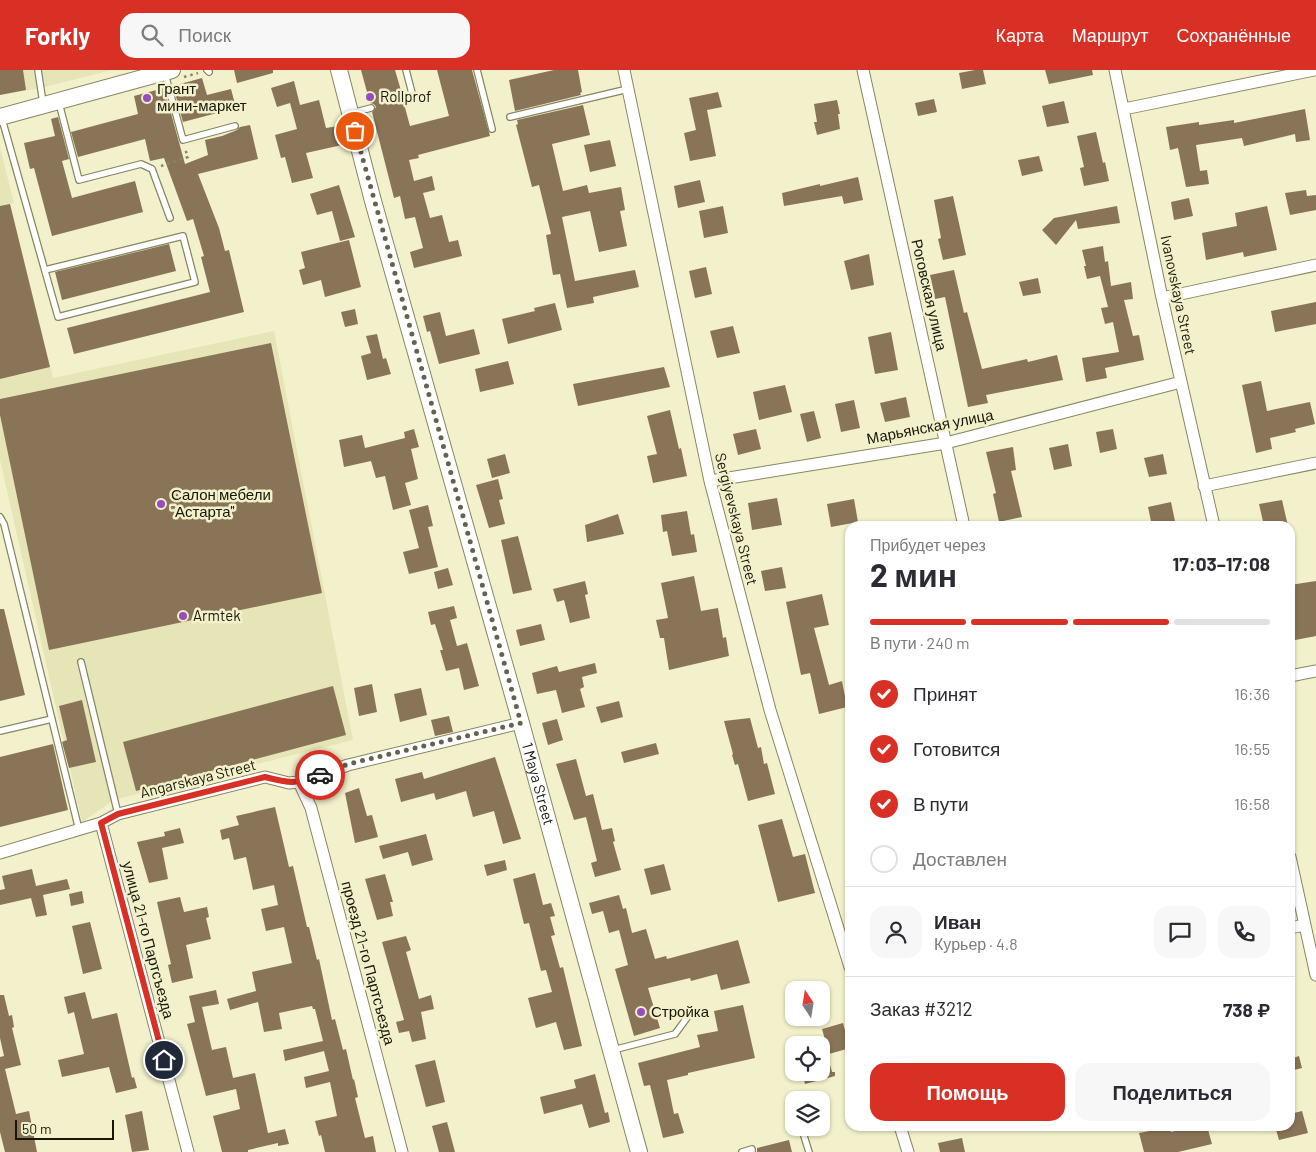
<!DOCTYPE html>
<html lang="ru">
<head>
<meta charset="utf-8">
<style>
  body { margin:0; font-family:Barlow,sans-serif; background:#f7f7f7; color:#2b2b33; height:100vh; display:flex; flex-direction:column; font-size:19px; white-space:nowrap }
  * { box-sizing:border-box; margin:0 }
  p { font-size:16px; color:#7c7c81 }
  .icon { flex:none; width:28px; height:28px; fill:none; stroke:currentColor; stroke-width:2; stroke-linecap:round; stroke-linejoin:round }
  .map { position:relative; flex:1; overflow:hidden }
  .side { position:absolute; left:845px; top:451px; width:450px; height:610px; display:flex; flex-direction:column; background:#fff; border-radius:15px; box-shadow:0 1px 4px #0004 }
  .side>* { flex:none }
  .needle { width:32px; rotate:348deg }
  .controls { position:absolute; left:785px; top:911px; display:grid; gap:10px }
  .controls a { display:grid; place-items:center; width:45px; height:45px; border-radius:10px; background:#fff; box-shadow:0 1px 4px #0004; font-size:25px }
  .scale { position:absolute; left:15px; bottom:12px; width:99px; box-sizing:border-box; padding-left:5px; border:2px solid #171609; border-top:0; font-size:14px; line-height:18px; white-space:nowrap; color:#171609; -webkit-text-stroke:4px #f2f1cb; paint-order:stroke }
  .pin { position:absolute; display:grid; place-items:center; width:42px; height:42px; color:#fff; margin:-21px; border:2px solid #fff; border-radius:50%; box-shadow:0 1px 5px #0007 }
  .courier { position:absolute; display:grid; place-items:center; width:50px; height:50px; margin:-25px; border:4px solid #d93025; border-radius:50%; background:#fff; color:#222; box-shadow:0 1px 6px #0007 }
  .headline em { font-style:normal; font-weight:700 }
  .headline div { display:flex; flex-direction:column-reverse }
  .headline { display:flex; align-items:center; justify-content:space-between; height:85px; padding:0 25px }
  h1 { font-size:32px; font-weight:700; line-height:38px }
  .bar { display:grid; grid-template-columns:repeat(4,1fr); gap:8px 5px; align-content:center; height:60px; padding:0 25px }
  .bar i { height:6px; border-radius:4px; background:#e1e1e2 }
  .bar .selected { background:#d93025 }
  .bar p { grid-column:span 4 }
  .line { display:flex; align-items:center; gap:12px; padding:0 25px; border-top:1px solid #e1e1e2 }
  .line div { flex:1 }
  .round { display:grid; place-items:center; flex:none; width:52px; height:52px; border-radius:15px; background:#f7f7f7 }
  ol { padding:0 25px; list-style:none }
  li { display:flex; align-items:center; gap:15px; height:55px }
  li p { margin-inline-start:auto }
  li .icon { padding:5px; border-radius:50%; background:#d93025; color:#fff; stroke-width:4 }
  li:last-child { color:#7c7c81 }
  li i { width:28px; height:28px; border:2px solid #e1e1e2; border-radius:50% }
  .primary-button { display:flex; gap:10px; margin-top:auto; padding:10px 25px }
  .primary-button a { flex:1; height:58px; border-radius:15px; background:#d93025; color:#fff; font-size:20px; font-weight:700; line-height:58px; text-align:center }
  .primary-button a+a { background:#f7f7f7; color:#2b2b33 }
  header { display:flex; align-items:center; gap:30px; box-sizing:border-box; height:70px; padding:0 25px; background:#d93025; color:#fff }
  header strong { font-size:24px }
  nav { display:flex; gap:28px; margin-inline-start:auto; font-size:18px }
  .search { width:350px; height:45px; background:#f7f7f7; display:flex; align-items:center; gap:12px; box-sizing:border-box; padding:0 18px; border-radius:15px; color:#7c7c81; font-size:19px }
  .map>svg:first-child { display:block }
</style>
</head>
<body>
<header>
<strong>Forkly</strong>
<div class="search"><svg class="icon" aria-label="search" viewBox="0 0 24 24"><circle cx="10" cy="10" r="6"/><path d="M15 15l6 6"/></svg>Поиск</div>
<nav><a>Карта</a><a>Маршрут</a><a>Сохранённые</a></nav>
</header>
<div class="map">
<svg width="1316" height="1082" viewBox="0 0 1316 1082">
  <rect width="100%" height="100%" fill="#f2f1cb"/>
  <path fill="#e6e5b7" d="M0 0H112L41 18 0 25Z
    M0 77 14 133 10 134 53 308 274 261 353 670 114 730 82 752 0 390Z"/>
  <path fill="#897457" d="M0 0H23L26 20 0 25Z
    M234 0H273V3L237 13Z
    M361 0H395L402 24 399 27V30L401 33 404 34 410 56 449 46 437 0H472L490 66 418 85 419 88 409 90 414 111 432 106 435 120 423 123 430 148 442 145 449 172 458 170 462 186 414 198 410 182 423 178 415 147 405 149 400 126 394 128 372 42 376 37 374 34 370 33Z
    M554 0H578L582 22 580 23 581 25 515 41 509 10Z
    M975 0H983L986 14 962 19 959 3Z
    M1045 0H1092L1093 5 1049 14Z
    M202 8 207 25 231 19 236 38 183 52 173 16Z
    M294 11 300 35 319 30 326 58 338 56 342 75 306 83 313 108 292 113 285 87 281 88 275 65 297 59 290 33 277 37 271 18Z
    M164 18 185 94 208 85 205 70 222 66 237 60 240 57 250 55 258 89 198 104 219 158 225 181 229 180 244 242 74 284 67 258 210 222 201 187 204 186 193 149 187 151 164 88 150 91 145 69 78 87 71 62 138 44 134 26Z
    M718 22 722 37 707 40 716 86 690 91 684 63 696 60 689 28Z
    M934 29 937 42 918 46 915 33Z
    M837 30 840 44H838L840 59 817 65 814 52H817L814 34Z
    M1064 31 1069 53 1047 57 1042 36Z
    M583 35 590 65 552 74 563 121 587 115 589 123 621 117 625 140 620 141 627 176 599 182 590 141 562 147 575 211 635 200 639 217 593 227 594 233 567 238 560 204 553 205 546 165 551 164 539 115 532 117 516 55 518 54 517 50Z
    M1305 39 1310 70 1296 72 1295 64 1244 76 1242 68 1196 75 1200 101 1207 100 1209 114 1186 117 1178 78 1170 80 1166 57 1199 52V55L1234 50V53Z
    M58 47 69 89 62 91 72 128 135 111 143 142 52 166 34 98 30 99 24 73 55 66 51 49Z
    M1096 62 1103 93 1105 92 1109 111 1084 116 1080 98 1084 97 1077 66Z
    M610 70 616 96 590 102 584 75Z
    M1039 86 1043 101 1022 106 1018 90Z
    M858 107 863 130 844 134 842 126 784 136 782 123 820 114V116Z
    M700 110 705 132 678 138 674 116Z
    M339 115 355 167 340 171 332 141 317 145 310 124Z
    M1306 120 1307 126 1316 125V140L1290 145 1285 123Z
    M953 126 966 185 943 190 938 169 941 168 934 130Z
    M1189 128 1193 146 1174 150 1171 132Z
    M10 134 50 297 0 309V136Z
    M723 136 728 163 704 168 699 141Z
    M1117 136 1120 153 1078 159 1076 150 1056 175 1042 160 1054 148Z
    M1267 136 1277 180 1244 187 1243 182 1206 190 1202 163 1237 156 1235 143Z
    M349 170 361 217 325 227 321 210 303 215 299 200 305 198 301 182Z
    M169 174 176 201 62 230 55 202Z
    M1103 176 1105 192 1108 191 1111 216 1131 212 1133 229 1124 230 1133 266 1139 265 1144 290 1105 298 1107 308 1086 312 1082 288 1119 282 1113 252 1105 254 1101 238 1108 237 1100 206 1087 209 1084 196H1086L1082 180Z
    M869 184 874 215 851 220 844 191Z
    M706 197 712 224 695 228 689 201Z
    M954 200 964 243 967 242 982 299 1027 289 1028 292 1057 285 1063 310 986 325 988 333 968 337 945 227 935 229 930 205Z
    M1038 208 1041 223 1023 226 1019 212Z
    M1316 232V254L1275 262 1271 241Z
    M555 233 562 260 508 274 502 249 535 241 534 238Z
    M355 239 358 254 345 257 341 242Z
    M440 242 446 266 474 259 480 284 439 294 430 261 427 262 423 246Z
    M733 256 740 283 717 288 710 261Z
    M891 262 898 300 875 304 868 267Z
    M377 264 383 289 386 288 391 304 367 310 361 286 371 283 366 266Z
    M271 273 322 523 49 580 0 345V329Z
    M508 291 514 314 480 322 475 299Z
    M664 297 670 317 578 336 573 314Z
    M1261 311 1267 341 1310 332 1315 354 1295 359 1296 362 1270 368 1272 379 1256 383 1242 315Z
    M785 315 792 342 759 350 753 322Z
    M906 327 910 347 885 352 880 333Z
    M854 330 860 358 841 362 835 334Z
    M670 340 679 379 681 378 687 406 653 413 647 386 657 384 647 346Z
    M814 341 821 368 807 372 800 344Z
    M414 359 419 377 411 379 418 409 405 413 411 435 393 440 385 406 376 408 371 391 344 397 339 370 362 365 365 378 405 368 404 362Z
    M756 359 761 379 738 385 733 364Z
    M1113 359 1117 379 1100 383 1096 362Z
    M1068 374 1072 396 1054 400 1049 378Z
    M1013 377 1016 400 1011 401 1022 447 999 452 993 424 996 423 986 382Z
    M505 384 510 403 492 408 487 389Z
    M1163 384 1167 404 1149 407 1144 388Z
    M498 409 503 429 499 430 505 454 489 458 476 415Z
    M777 428 782 455 752 460 748 433Z
    M854 429 858 452 831 457 827 434Z
    M1282 430 1288 456H1264L1259 434Z
    M1171 432 1176 456H1152L1148 437Z
    M428 435 433 456 428 457 438 497 409 504 403 482 419 478 409 440Z
    M687 441 691 465 694 464 697 482 672 486 667 461 663 462 661 445Z
    M618 444 624 464 587 472 585 455Z
    M518 466 532 520 513 524 501 470Z
    M782 497 786 518 765 521 761 501Z
    M448 498 453 515 438 519 434 502Z
    M694 506 701 541 718 538 723 568 726 567 729 586 669 600 664 568H660L656 550 668 548 661 513Z
    M585 511 588 524 585 525 590 548 570 553 564 530 557 532 553 519Z
    M1316 511V566L1290 571V515Z
    M822 524 829 555 814 558 829 615 842 611 847 637 819 644 810 603 801 605 786 532Z
    M454 536 457 548 450 550 457 576 467 573 479 616 464 620 459 598 446 601 440 580H443L435 554 431 555 428 542Z
    M0 539H4L25 625 0 631Z
    M541 554 545 570 520 576 516 560Z
    M595 593 597 603 582 607 584 617 580 619 585 637 562 643 556 620 537 624 532 603 557 596 559 602Z
    M372 614 377 642 359 646 354 618Z
    M333 616 346 665 136 721 123 672Z
    M421 618 427 645 400 652 394 624Z
    M82 630 96 692 69 698 62 672 67 670 59 636Z
    M619 631 623 647 601 653 596 637Z
    M449 646 453 662 435 666 431 650Z
    M750 648 758 678 761 677 764 694 767 693 775 724 748 731 738 694 735 695 732 685 733 684 724 651Z
    M557 649 563 670 548 675 542 653Z
    M656 673 659 684 624 693 621 682Z
    M53 674 68 740 0 757V687Z
    M495 687 521 769 503 774 494 741 473 747 466 721 436 730 434 723 401 732 395 709 422 702 424 709Z
    M576 689 586 726 593 724 602 760 612 758 615 771 613 772 621 800 595 807 591 793 597 791 586 747 574 750 556 694Z
    M359 718 367 746 372 745 378 767 355 773 345 723Z
    M275 737 289 797 293 796 307 857H309L317 890 319 889 332 950 335 949 343 980 346 979 353 1010 354 1009 358 1027 355 1028 365 1068 373 1066 376 1082H325L321 1065 319 1066 315 1051 337 1046 330 1012 306 1018 304 1007 329 1001 324 981 285 991 283 980 323 971 315 939H313L312 936 279 943 282 959 264 962 258 932 230 940 227 929 256 921 252 902 292 893 284 857 266 861 261 839 278 835 274 815 253 820 246 787 234 790 229 768 222 770 220 760 239 755 236 746Z
    M782 749 793 787 805 784 815 823 778 832 758 755Z
    M180 758 184 773 162 778 168 809 149 813 137 772 165 766 164 762Z
    M426 764 433 790 412 796 408 782 383 789 379 776Z
    M505 790 507 800 487 806 484 795Z
    M664 794 671 820 651 825 644 799Z
    M32 799 36 816 67 809 70 819 43 825 47 845 36 847 31 828 0 835V820L5 819 2 806Z
    M535 803 543 835 551 833 555 846 550 847 555 865 551 866 560 898 563 897 582 976 564 980 556 952 536 958 528 928 552 922 546 900 541 901 529 853 524 854 513 809Z
    M385 804 393 832H390L393 846 377 850 365 809Z
    M82 821 84 833 71 836 69 824Z
    M619 825 623 839 626 838 632 863 646 859 655 889 666 886 667 889 738 870 750 913 721 920 717 904 691 911 690 908 648 918 660 958 634 966 615 899 628 895 619 860 609 863 603 841 592 844 589 833Z
    M180 827 184 842 207 837 209 847 206 848 211 869 186 875 193 908 172 913 168 895 171 894 157 832Z
    M90 852 102 899 83 904 72 856Z
    M406 866 411 880 406 882 419 929 431 925 434 939 421 942 426 969 412 972 409 961 399 963 396 952 404 950 382 872Z
    M216 920 219 934 202 937 212 980 226 977 233 1008 255 1003 268 1063 285 1059 289 1074 278 1076V1073L248 1080V1082H222L213 1046 240 1039 236 1019 206 1026 187 954 195 952 189 926Z
    M85 922 92 949 117 943 132 1008 134 1007 137 1018 116 1023 109 997 62 1007 58 990 84 984 74 942 68 944 64 927Z
    M0 925H4L9 946 12 945 14 957 12 958 21 995 5 999 16 1044 29 1041 37 1082H5L0 1062V987L4 986 0 968Z
    M743 935 755 988 688 1003V1005L667 1010 674 1044 678 1043 684 1063 663 1068 650 1015 644 1016 638 993 700 977 697 965 718 961 714 941Z
    M843 953 850 978 829 984 822 959Z
    M821 977H825L832 1002H835V1006L805 1014 802 1002H821Z
    M1299 986 1302 998 1290 1001V989Z
    M435 990 445 1032 426 1037 415 995Z
    M595 1004 605 1043 608 1042 610 1052 589 1058 582 1034 544 1044 540 1027 576 1018 574 1010Z
    M142 1041 149 1080 132 1082 125 1045Z
    M1302 1041 1308 1063 1279 1070 1275 1056H1290V1044Z
    M447 1052 455 1082H439L432 1056Z
    M1196 1056H1207L1212 1074 1178 1082H1144L1139 1063 1170 1057 1171 1062Z
    M962 1068 965 1082H940L938 1073Z
    M789 1070 792 1082H757V1078Z"/>
  <g fill="none" stroke-linecap="round" stroke-linejoin="round">
    <g stroke="#878663" stroke-width="8">
      <path id="lane" d="M38 0 43 33
        M207 0 209 2
        M477 0 492 59
        M165 4 183 70 235 56
        M403 29 413 27 406 0
        M59 33 79 110 141 94 152 99 170 148
        M352 43 371 38
        M510 47 628 19
        M2 49 58 247 195 212 183 166 45 200
        M0 447 4 454 79 760
        M81 592 118 744
        M0 661 52 649
        M613 980 675 964 692 941
        M804 1066 809 1082
        M742 1082 752 1079V1082"/>
    </g>
    <g stroke="#878663" stroke-width="13">
      <path id="street" d="M624 0 710 411 770 640 850 897
        M863 0 964 456
        M1115 0 1162 228 1214 456
        M1124 39 1314 0
        M1162 228 1316 195
        M710 411 946 373 1181 312
        M1204 416 1316 393
        M1290 606 1316 601
        M299 712 311 738 402 1082
        M101 753 188 1082
        M0 783 101 753 118 744 265 707 289 713 299 712 348 695 521 653
        M1290 787 1316 905
        M1290 858 1305 855
        M900 1056 908 1082"/>
    </g>
    <g stroke="#878663" stroke-width="18">
      <g id="secondary">
        <path id="s1" d="M339 0 373 131 521 653 639 1082"/>
        <path d="M0 47 172 0"/>
      </g>
    </g>
    <path stroke="#87866c" stroke-width="2.5" stroke-dasharray="2.5 4" stroke-linecap="butt" d="M184 7 198 3
      M161 96 188 87 185 79"/>
    <use href="#lane" stroke="#fff" stroke-width="5.5"/>
    <use href="#street" stroke="#fff" stroke-width="11"/>
    <use href="#secondary" stroke="#fff" stroke-width="16"/>
  </g>
  <g fill="none" stroke-linecap="round" stroke-linejoin="round">
    <path stroke="#64634d" stroke-width="5" stroke-dasharray="0 9" d="M320 705 348 694 521 653 355 61"/>
    <path stroke="#d93025" stroke-width="6" d="M164 990 101 753 118 744 265 707C292 714 294 714 320 705"/>
  </g>
  <g fill="#984cbe" stroke="#f2f1cb" stroke-width="2">
    <circle cx="370" cy="27" r="5"/>
    <circle cx="147" cy="28" r="5"/>
    <circle cx="161" cy="434" r="5"/>
    <circle cx="183" cy="546" r="5"/>
    <circle cx="641" cy="942" r="5"/>
  </g>
  <g text-anchor="middle" stroke-width="5" stroke-linejoin="round" paint-order="stroke">
    <g font-size="15" fill="#171609" stroke="#f2f1cb" text-anchor="start">
      <text x="157" y="24">Грант<tspan x="157" dy="17">мини-маркет</tspan></text>
      <text x="380" y="32">Rollprof</text>
      <text x="171" y="430">Салон мебели<tspan x="171" dy="17">"Астарта"</tspan></text>
      <text x="193" y="551">Armtek</text>
      <text x="651" y="947">Стройка</text>
    </g>
    <g font-size="15" fill="#171609" stroke="#f2f1cb">
      <text transform="translate(929 225) rotate(77)" y="5">Роговская улица</text>
      <text transform="translate(1178 225) rotate(78)" y="5">Ivanovskaya Street</text>
      <text transform="translate(930 357) rotate(-11)" y="5">Марьянская улица</text>
      <text transform="translate(736 449) rotate(76)" y="5">Sergiyevskaya Street</text>
      <text transform="translate(198 709) rotate(-14)" y="5">Angarskaya Street</text>
      <text dy="5" stroke="none"><textPath href="#s1" startOffset="741">1 Maya Street</textPath></text>
      <text transform="translate(148 870) rotate(75)" y="5">улица 21-го Партсъезда</text>
      <text transform="translate(368 893) rotate(75)" y="5">проезд 21-го Партсъезда</text>
    </g>
  </g>
</svg>
<div class="controls">
<a><svg class="needle" viewBox="-14 -14 28 28"><path d="M0-13l5 13h-10z" fill="#e53935"/><path d="M0 13l5-13h-10z" fill="#7c7c81"/></svg></a>
<a><svg class="icon" aria-label="locate" viewBox="0 0 24 24"><circle cx="12" cy="12" r="6"/><path d="M12 2v4M12 18v4M2 12h4M18 12h4"/></svg></a>
<a><svg class="icon" aria-label="layers" viewBox="0 0 24 24"><path d="M12 4l9 5-9 5-9-5zM3 14l9 5 9-5"/></svg></a>
</div>
<div class="scale">50 m</div>
<div class="pin" style="left:355px;top:61px;background:#ea580c"><svg class="icon" aria-label="bag" viewBox="0 0 24 24"><path d="M5 8h14l-1 12H6zM9 8a3 3 0 0 1 6 0"/></svg></div>
<div class="pin" style="left:164px;top:990px;background:#1f2937"><svg class="icon" aria-label="home" viewBox="0 0 24 24"><path d="M3 11l9-7 9 7M6 9v11h12V9"/></svg></div>
<div class="courier" style="left:320px;top:705px"><svg class="icon" aria-label="car" viewBox="0 0 24 24"><path d="M5 17H2v-5l4-1 3-4h7l3 4 3 1v5h-3M9 17h6M6 11h13"/><circle cx="7" cy="17" r="2"/><circle cx="17" cy="17" r="2"/></svg></div>
<section class="side">
<div class="headline"><div><h1>2 мин</h1><p>Прибудет через</p></div><em>17:03–17:08</em></div>
<div class="bar"><i class="selected"></i><i class="selected"></i><i class="selected"></i><i></i><p>В пути · 240 m</p></div>
<ol>
<li><svg class="icon" aria-label="check" viewBox="0 0 24 24"><path d="M5 12l5 5 9-10"/></svg>Принят<p>16:36</p></li>
<li><svg class="icon" aria-label="check" viewBox="0 0 24 24"><path d="M5 12l5 5 9-10"/></svg>Готовится<p>16:55</p></li>
<li><svg class="icon" aria-label="check" viewBox="0 0 24 24"><path d="M5 12l5 5 9-10"/></svg>В пути<p>16:58</p></li>
<li><i></i>Доставлен</li>
</ol>
<div class="line" style="height:90px"><a class="round"><svg class="icon" aria-label="person" viewBox="0 0 24 24"><circle cx="12" cy="8" r="4"/><path d="M4 21q1-7 8-7t8 7"/></svg></a><div><b>Иван</b><p>Курьер · 4.8</p></div><a class="round"><svg class="icon" aria-label="chat" viewBox="0 0 24 24"><path d="M4 5h16v11H9l-5 4z"/></svg></a><a class="round"><svg class="icon" aria-label="phone" viewBox="0 0 24 24"><path d="M5 4h4l2 5-3 2q2 4 5 5l2-3 5 2v4C11 20 4 13 5 4z"/></svg></a></div>
<div class="line" style="height:65px"><div>Заказ #3212</div><b>738 ₽</b></div>
<div class="primary-button"><a>Помощь</a><a>Поделиться</a></div>
</section>
</div>
</body>
</html>
